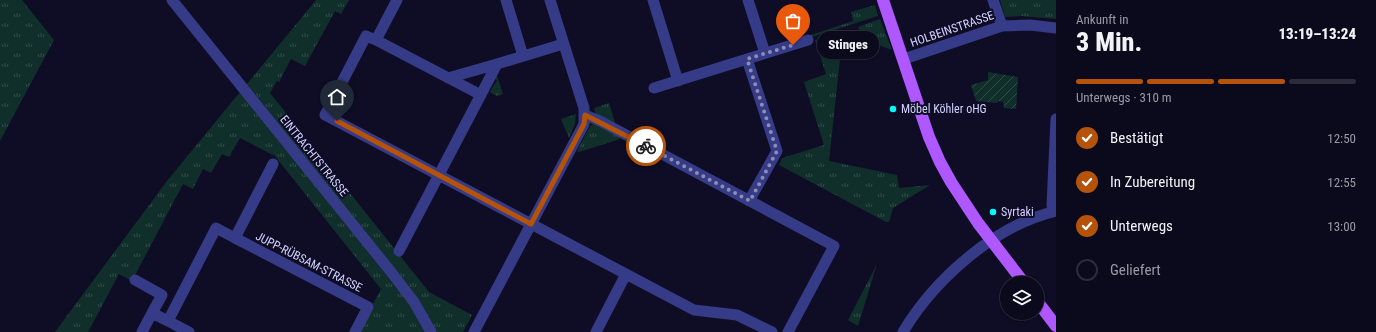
<!DOCTYPE html>
<html lang="de">
<head>
<meta charset="utf-8">
<style>
  body { margin:0; font-family:"Roboto Condensed",sans-serif; background:#191829; color:#f1f3f6; height:100vh; display:flex; flex-direction:column; font-size:15px; white-space:nowrap }
  * { box-sizing:border-box; margin:0 }
  p { font-size:13px; color:#9a9aa3 }
  .icon { flex:none; width:22px; height:22px; fill:none; stroke:currentColor; stroke-width:2; stroke-linecap:round; stroke-linejoin:round }
  .map { position:relative; flex:1; overflow:hidden }
  .panel { display:flex; flex-direction:column; background:#0b0a1c; width:320px }
  .panel>* { flex:none }
  .controls { position:absolute; left:1000px; top:276px; display:grid; gap:8px }
  .controls a { display:grid; place-items:center; width:44px; height:44px; border-radius:50%; background:#0b0a1c; box-shadow:0 1px 3px #0004,0 0 0 1px #2b2b3b; font-size:20px }
  .pin { position:absolute; display:grid; place-items:center; width:34px; height:34px; color:#fff; margin:-41px -17px; border-radius:50% 50% 50% 0; rotate:-45deg; box-shadow:0 0 4px #0007 }
  .pin .icon { rotate:45deg }
  .courier { position:absolute; display:grid; place-items:center; width:40px; height:40px; margin:-20px; border:3px solid #b45309; border-radius:50%; background:#fff; color:#222; box-shadow:0 1px 5px #0007 }
  .bubble { position:absolute; height:28px; border-radius:14px; background:#0b0a1c; box-shadow:0 1px 3px #0004,0 0 0 1px #2b2b3b; font-size:13px; font-weight:800; line-height:28px; text-align:center }
  .summary em { font-style:normal; font-weight:800 }
  .summary div { display:flex; flex-direction:column-reverse }
  .summary { display:flex; align-items:center; justify-content:space-between; height:68px; padding:0 20px }
  h1 { font-size:26px; font-weight:800; line-height:30px }
  .bar { display:grid; grid-template-columns:repeat(4,1fr); gap:6px 4px; align-content:center; height:48px; padding:0 20px }
  .bar i { height:5px; border-radius:3px; background:#2b2b3b }
  .bar .active { background:#b45309 }
  .bar p { grid-column:span 4 }
  ol { padding:0 20px; list-style:none }
  li { display:flex; align-items:center; gap:12px; height:44px }
  li p { margin-inline-start:auto }
  li .icon { padding:4px; border-radius:50%; background:#b45309; color:#fff; stroke-width:4 }
  li:last-child { color:#9a9aa3 }
  li i { width:22px; height:22px; border:2px solid #2b2b3b; border-radius:50% }
  main { display:flex; flex:1; min-height:0 }
  .map>svg:first-child { display:block }
</style>
</head>
<body>
<main>
<div class="map">
<svg width="1056" height="332" viewBox="0 0 1056 332">
  <defs>
    <pattern id="grass-tufts" width="24" height="20" patternUnits="userSpaceOnUse"><rect width="24" height="20" fill="#102f2b"/><path d="M3 7l-1-3M5 7V3M7 7l1-3M15 17l-1-3M17 17v-4M19 17l1-3" fill="none" stroke="#324c4b"/></pattern>
    <pattern id="garden-furrows" width="10" height="10" patternUnits="userSpaceOnUse"><rect width="10" height="10" fill="#102f2b"/><path d="M-1 1l2-2M0 10L10 0M9 11l2-2" fill="none" stroke="#324c4b"/></pattern>
  </defs>
  <rect width="100%" height="100%" fill="#0f0d25"/>
  <path fill="url(#grass-tufts)" d="M0 0H22L54 40 0 141Z
    M316 0H349L341 14 335 11 305 66 291 59 279 82 277 81 270 93 429 292 472 315 463 332H437L418 300 247 84Z
    M1000 0H1056V19L1022 16 1005 17Z
    M875 5 878 16 809 38 808 36 853 21 851 12Z
    M880 19 892 50 862 39 858 27Z
    M843 31 829 161 897 175 899 188 930 185 893 208 889 222H886L779 165 782 158 824 145 804 82 826 74 815 40Z
    M496 73 503 94 497 96 490 92 497 80 493 78Z
    M240 92 410 305 425 332H358L381 289 275 156 240 138 229 157 222 154 211 173 203 169 193 189 183 184 132 281 119 274 88 332H55L167 181Z
    M609 103 616 126 596 115 594 108Z
    M576 114 575 124 569 138 561 119Z
    M596 123 619 135 620 139 579 152 577 151 590 126Z
    M877 264 858 326 848 320Z"/>
  <path fill="url(#garden-furrows)" d="M988 72 1018 77 1016 109 1004 108 1003 102 998 101 997 103 976 101 971 85 988 80Z"/>
  <g fill="none" stroke-linecap="round" stroke-linejoin="round">
    <path stroke="#353b87" stroke-width="11" d="M172 0 391 272 414 302 431 332
      M397 0 376 40 366 36 325 115 694 310 737 315 772 332
      M506 0 523 56
      M653 0 678 81
      M748 0 765 53
      M993 0 1002 26
      M376 40 481 95
      M747 59 777 151 749 201
      M904 59 1002 26 1030 25 1056 28
      M448 78 497 64
      M654 88 808 40
      M585 115 600 121 834 246 788 332
      M1054 211 1052 205 1056 119
      M235 238 368 307 355 332
      M399 251 497 64 563 44
      M135 280 162 295 152 313
      M168 321 189 332
      M142 332 152 313 168 321 216 228 235 238 273 164
      M474 332 584 124V108L550 0
      M596 332 626 274
      M903 332C934 280 995 225 1056 211"/>
    <path stroke="#af58ff" stroke-width="12" d="M883 0 929 137 940 162 951 182 978 223 1024 283
      M1037 301 1056 326"/>
  </g>
  <g fill="none" stroke-linecap="round" stroke-linejoin="round">
    <path stroke="#8d8cb3" stroke-width="4" stroke-dasharray="0 7.2" d="M646 146 750 201 777 151 747 59 793 45"/>
    <path stroke="#b45309" stroke-width="5" d="M337 121 531 224 584 124 585 115 646 146"/>
  </g>
  <g fill="#00fcfa" stroke="#0f0d25" stroke-width="1.5">
    <circle cx="893" cy="109" r="4"/>
    <circle cx="993" cy="212" r="4"/>
  </g>
  <g text-anchor="middle" stroke-width="4" stroke-linejoin="round" paint-order="stroke">
    <g font-size="12" fill="#d1d1ff" stroke="#0f0d25">
      <text transform="translate(952 29) rotate(-19)" y="4">HOLBEINSTRASSE</text>
      <text transform="translate(314 156) rotate(51)" y="4">EINTRACHTSTRASSE</text>
      <text transform="translate(309 262) rotate(27)" y="4">JUPP-RÜBSAM-STRASSE</text>
    </g>
    <g font-size="12" fill="#d1d1ff" stroke="#0f0d25" text-anchor="start">
      <text x="901" y="113">Möbel Köhler oHG</text>
      <text x="1001" y="216">Syrtaki</text>
    </g>
  </g>
</svg>
<div class="controls">
<a><svg class="icon" aria-label="layers" viewBox="0 0 24 24"><path d="M12 4l9 5-9 5-9-5zM3 14l9 5 9-5"/></svg></a>
</div>
<div class="pin" style="left:793px;top:45px;background:#ea580c"><svg class="icon" aria-label="bag" viewBox="0 0 24 24"><path d="M5 8h14l-1 12H6zM9 8a3 3 0 0 1 6 0"/></svg></div>
<div class="pin" style="left:337px;top:121px;background:#1f2937"><svg class="icon" aria-label="home" viewBox="0 0 24 24"><path d="M3 11l9-7 9 7M6 9v11h12V9"/></svg></div>
<div class="courier" style="left:646px;top:146px"><svg class="icon" aria-label="bike" viewBox="0 0 24 24"><circle cx="6" cy="16" r="4"/><circle cx="18" cy="16" r="4"/><path d="M6 16l4-8h5l3 8M10 8l3 8H6M13 5h3"/></svg></div>
<div class="bubble" style="left:817px;top:31px;width:62px">Stinges</div>
</div>
<section class="panel">
<div class="summary"><div><h1>3 Min.</h1><p>Ankunft in</p></div><em>13:19–13:24</em></div>
<div class="bar"><i class="active"></i><i class="active"></i><i class="active"></i><i></i><p>Unterwegs · 310 m</p></div>
<ol>
<li><svg class="icon" aria-label="check" viewBox="0 0 24 24"><path d="M5 12l5 5 9-10"/></svg>Bestätigt<p>12:50</p></li>
<li><svg class="icon" aria-label="check" viewBox="0 0 24 24"><path d="M5 12l5 5 9-10"/></svg>In Zubereitung<p>12:55</p></li>
<li><svg class="icon" aria-label="check" viewBox="0 0 24 24"><path d="M5 12l5 5 9-10"/></svg>Unterwegs<p>13:00</p></li>
<li><i></i>Geliefert</li>
</ol>
</section>
</main>
</body>
</html>
